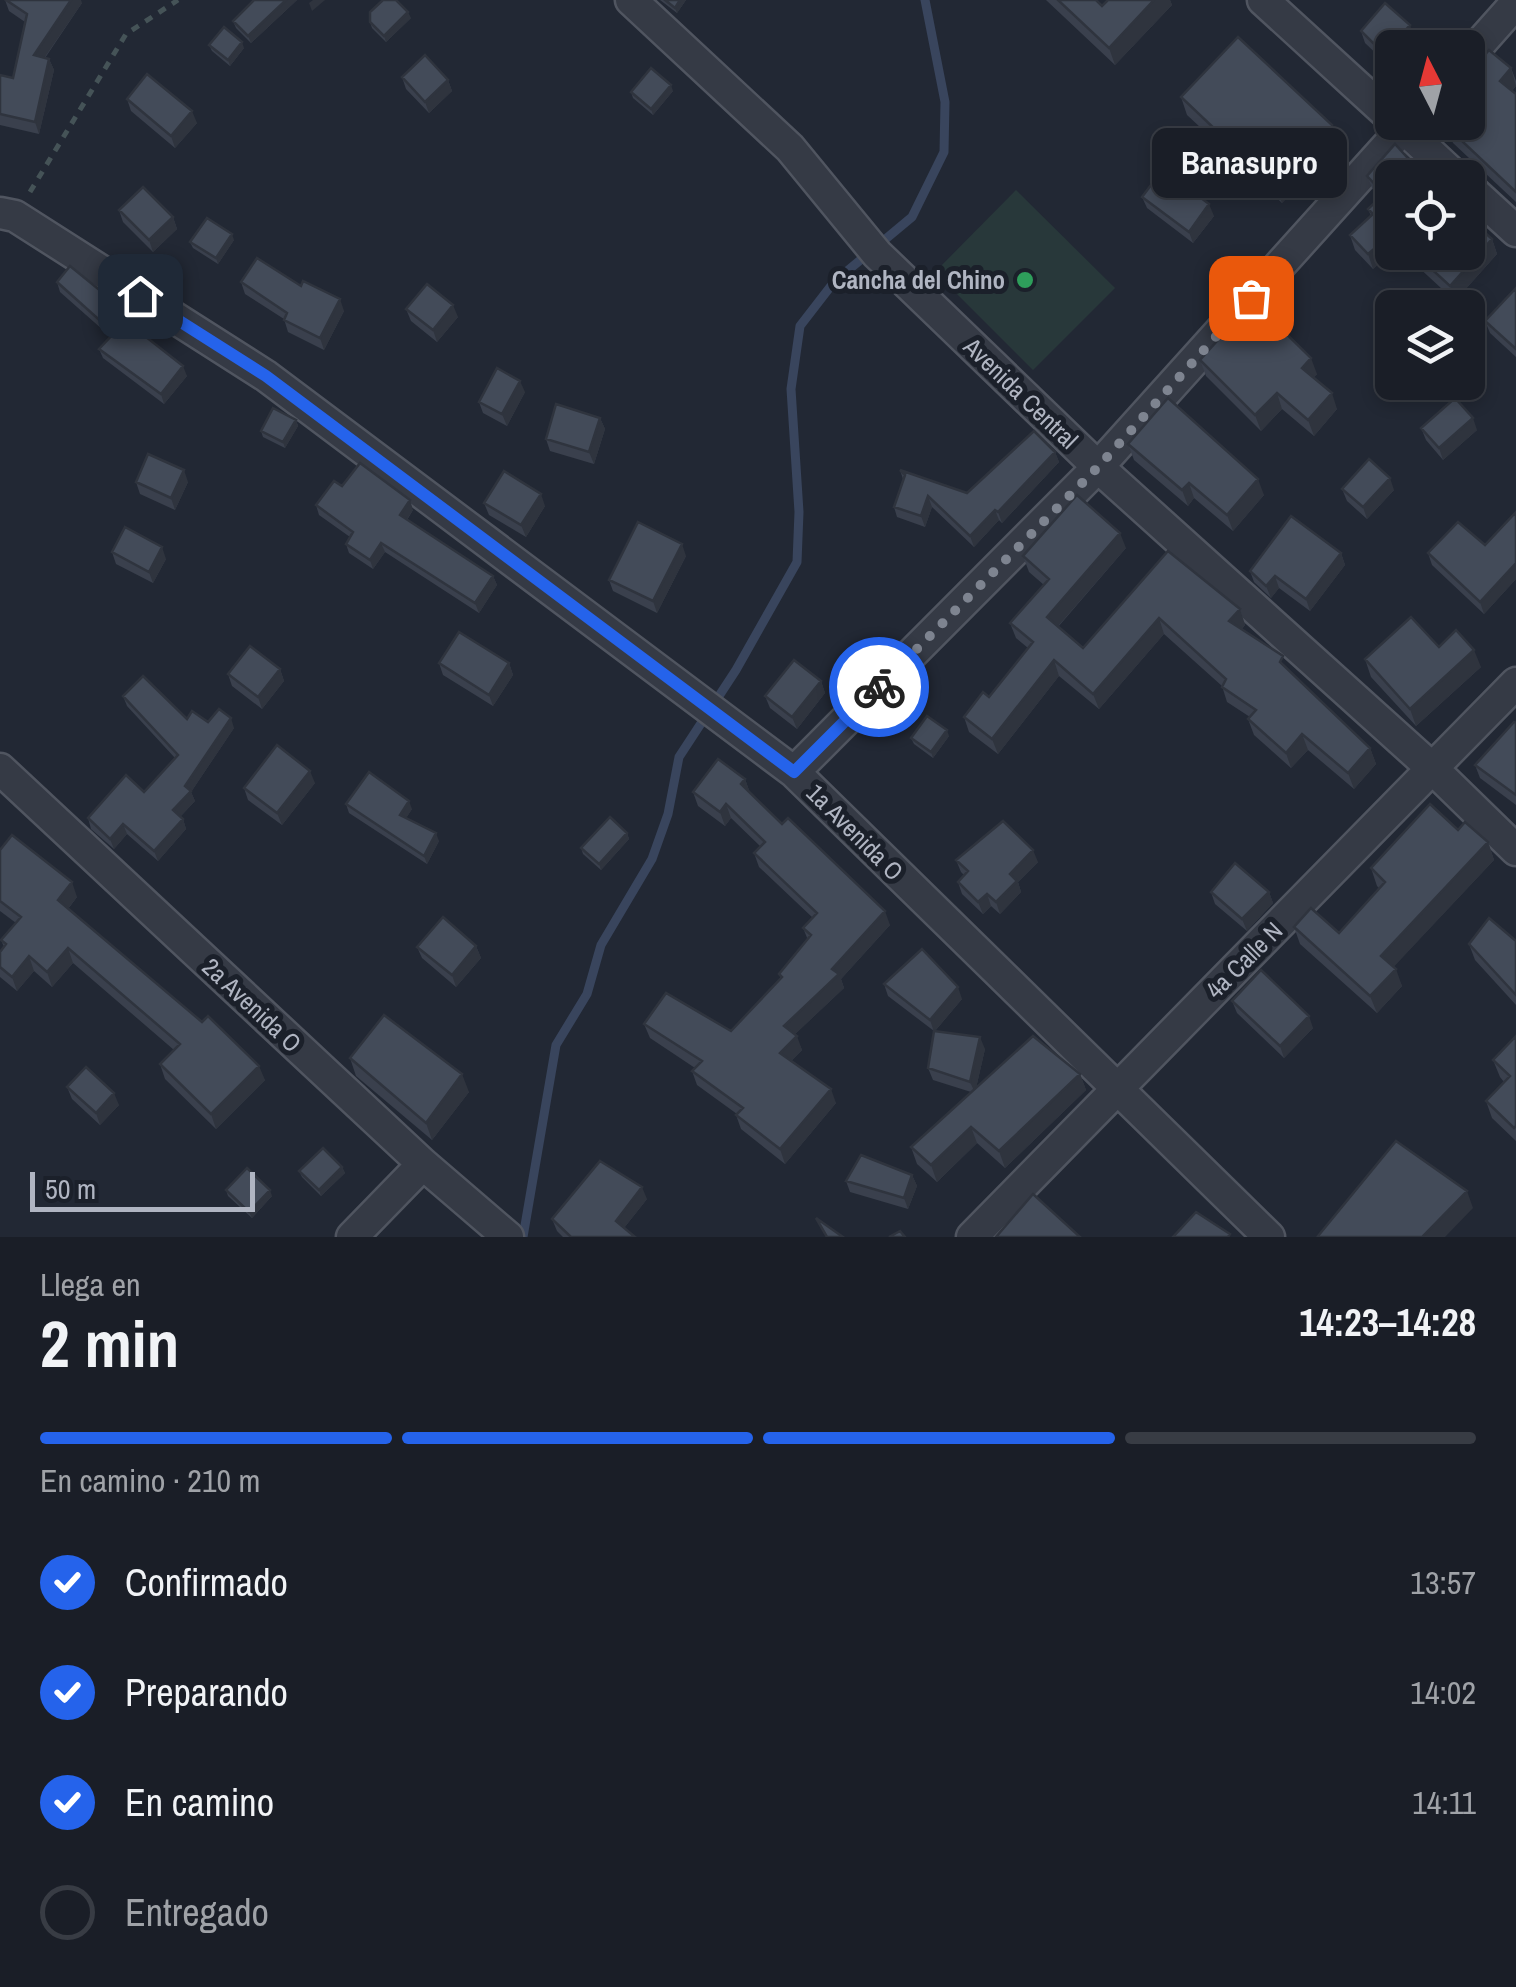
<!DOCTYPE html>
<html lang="es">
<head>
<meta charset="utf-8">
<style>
  body { margin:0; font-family:"Archivo Narrow",sans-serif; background:#272b33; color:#f1f3f6; height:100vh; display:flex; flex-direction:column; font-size:38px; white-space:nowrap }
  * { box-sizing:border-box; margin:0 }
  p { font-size:32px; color:#9fa2a7 }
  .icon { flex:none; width:55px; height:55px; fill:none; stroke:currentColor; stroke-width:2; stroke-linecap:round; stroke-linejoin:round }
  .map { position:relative; height:1237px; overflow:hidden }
  .side { display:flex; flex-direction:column; background:#1a1e27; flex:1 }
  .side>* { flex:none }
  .needle { width:65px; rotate:354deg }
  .controls { position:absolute; left:1375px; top:30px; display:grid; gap:20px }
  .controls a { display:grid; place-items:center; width:110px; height:110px; border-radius:15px; background:#1a1e27; box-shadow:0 5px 15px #0003,0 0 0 2px #383c44; font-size:50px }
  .scale { position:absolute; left:30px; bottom:25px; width:225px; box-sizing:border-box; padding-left:10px; border:5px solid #b0b5c2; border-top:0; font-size:28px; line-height:35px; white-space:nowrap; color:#b0b5c2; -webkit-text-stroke:8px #1b202a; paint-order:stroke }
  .pin { position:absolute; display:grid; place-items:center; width:85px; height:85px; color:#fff; margin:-42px; border-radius:20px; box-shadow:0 5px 15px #0006 }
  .courier { position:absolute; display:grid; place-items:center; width:100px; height:100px; margin:-50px; border:8px solid #2563eb; border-radius:50%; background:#fff; color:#222; box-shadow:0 2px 12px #0007 }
  .bubble { position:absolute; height:70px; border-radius:15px; background:#1a1e27; box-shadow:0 5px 15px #0003,0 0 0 2px #383c44; font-size:32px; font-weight:700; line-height:70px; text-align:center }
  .head em { font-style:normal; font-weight:700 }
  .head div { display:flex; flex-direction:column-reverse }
  .head { display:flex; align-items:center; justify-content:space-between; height:170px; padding:0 40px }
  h1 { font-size:65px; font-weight:700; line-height:75px }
  .bar { display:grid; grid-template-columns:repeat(4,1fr); gap:15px 10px; align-content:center; height:120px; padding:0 40px }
  .bar i { height:12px; border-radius:8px; background:#383c44 }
  .bar .on { background:#2563eb }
  .bar p { grid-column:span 4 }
  ol { padding:0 40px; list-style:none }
  li { display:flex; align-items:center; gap:30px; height:110px }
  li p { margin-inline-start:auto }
  li .icon { padding:10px; border-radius:50%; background:#2563eb; color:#fff; stroke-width:4 }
  li:last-child { color:#9fa2a7 }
  li i { width:55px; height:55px; border:5px solid #383c44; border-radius:50% }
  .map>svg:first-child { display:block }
</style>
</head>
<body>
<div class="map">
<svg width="1516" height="1237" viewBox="0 0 1516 1237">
  <rect width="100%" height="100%" fill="#222834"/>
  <path fill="#28383a" d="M1016 190 1115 288 1033 370 935 272Z"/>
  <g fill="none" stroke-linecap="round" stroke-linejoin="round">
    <path stroke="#39455d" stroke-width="9" d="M523 1237 556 1045 587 994 601 945 652 859 668 814 679 757 736 670 797 562 799 512 791 389 800 326 834 282 912 217 944 152 945 102 925 0"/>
    <g stroke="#505560" stroke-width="35">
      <path id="street" d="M631 0 790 148 877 254 1098 467 1434 770 1516 850
        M1263 0 1392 118
        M1468 57 1516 3
        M1397 122 1457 178
        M1468 187 1516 231
        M0 213 15 216 266 376 794 772 1269 1237
        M0 769 423 1164 508 1237
        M794 772 1098 467 1409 122
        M352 1237 423 1164
        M972 1237 1516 683"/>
    </g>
    <path stroke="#455357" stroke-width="5" stroke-dasharray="8 8" stroke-linecap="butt" d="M30 192 126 34 178 0"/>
    <use href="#street" stroke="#353a45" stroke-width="30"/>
  </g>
  <path fill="#3a404d" d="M5 0 82 3 45 58 49 59 54 70 39 134 0 125V75L13 78 25 22 9 11Z
    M254 0H297L251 43 236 28 233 21Z
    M660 0H686L677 13Z
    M1046 0H1096L1102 6 1108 0H1170L1172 5 1115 65Z
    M411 18 386 42 372 28 370 22Z
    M1361 31 1414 37 1388 65 1365 43Z
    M209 45 244 48 230 66 212 51Z
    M1511 68 1516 81V86L1512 91 1516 94V202L1453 143 1447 127 1475 95 1468 80V75Z
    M402 77 448 80 452 91 429 113 406 89Z
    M673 91 653 115 633 98 631 92Z
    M1181 97 1332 125 1339 143 1282 203 1187 115Z
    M127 99 197 123 175 148 131 111Z
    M1423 175 1424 178H1392V252L1373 269 1355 250 1350 235 1371 216 1368 209 1380 198 1373 190 1367 176Z
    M1142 197 1214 216 1193 243 1147 208Z
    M119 210 173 217 177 229 153 252 123 222Z
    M1492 239 1497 254 1455 301 1402 252H1468Z
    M234 240 218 264 193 248 190 242Z
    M57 282 148 337V338L187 376 164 404 103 358 99 349 111 337 60 292Z
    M241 282 344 311 324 350 288 332 284 319 245 294Z
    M1516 288V357L1490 333 1485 321Z
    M406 309 458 317 437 342 411 321Z
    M1200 360 1317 374 1313 378 1337 409 1314 436 1282 409 1261 431 1206 376Z
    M525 392 507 426 483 413 479 402Z
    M600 418 605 429 594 464 550 451 546 439Z
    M296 420 298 426 285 448 263 437 261 431Z
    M1421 428 1477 430 1443 460 1426 440Z
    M1128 444 1264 495 1233 531 1194 498 1188 506 1134 460Z
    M1055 452 1059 462 1002 523 999 520 974 547 932 507 925 527 897 517 894 507 903 479 900 470 967 493Z
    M136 482H188L175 510 140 494Z
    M342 486 413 510 407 520 493 576 497 585 479 613 385 552 373 569 349 553 346 544 350 537 319 515 316 505Z
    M1342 489 1394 490 1367 519 1347 501Z
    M484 503 545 506 526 537 489 515Z
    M1516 512V579L1484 614 1432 565 1428 553 1485 545Z
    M1126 548 1058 627 1083 648 1168 551 1240 609 1245 625 1242 629 1288 670 1370 748 1376 764 1354 789 1308 750 1291 768 1254 735 1248 719 1250 717 1227 702 1222 686 1164 634 1099 709 1059 676 998 754 969 732 964 717 989 697 1028 648 1016 638 1010 623 1044 585 1029 572 1023 556Z
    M112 552 166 559 153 583 116 564Z
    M1341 553 1345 565 1310 611 1279 588 1271 598 1254 582 1250 571Z
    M686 556 657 613 613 591 609 580Z
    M1439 647 1481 667 1416 726 1371 677 1365 659Z
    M439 663H509L513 675 493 706 443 675Z
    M280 669 284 681 262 709 232 686 228 674Z
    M821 681 825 693 797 729 770 708 765 696Z
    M123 696 187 719 208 722 234 728 191 792 195 801 180 817 183 819 186 829 158 861 127 834 114 849 91 829 88 818 144 792 175 758 127 706Z
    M1516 723V805L1480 778 1475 765Z
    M949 736 933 758 914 744 911 738Z
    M745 779 750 793 890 925 841 979 844 988 795 1034 802 1050 791 1061 836 1103 785 1164 741 1129 736 1115 737 1114 697 1085 692 1071 695 1068 650 1038 644 1024 731 1031 781 979 779 974 808 940 803 928 813 918 759 867 754 853 760 846 731 818 725 826 698 806 693 792Z
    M315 783 282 825 248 800 244 788Z
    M346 804 412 809 406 818 439 841 427 864 349 813Z
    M1458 830 1488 842 1494 860 1393 967 1402 986 1377 1013 1300 944 1294 927 1339 933 1379 888 1377 886 1371 868Z
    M627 833 629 839 601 870 583 854 581 848Z
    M0 850 77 897 68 909 265 1080 216 1129 165 1079 160 1064 174 1050 73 963 52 987 34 971 17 991 0 977V952L4 947 1 940 16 923 0 911Z
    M956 860 1038 862 1018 882 1021 892 1000 914 991 906 983 914 962 894 958 882 964 875 961 872Z
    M1211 892H1269L1273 903 1247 931 1215 904Z
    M1516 941V1005L1475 960 1469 944Z
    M476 946 481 958 456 987 422 958 417 947Z
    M884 984 962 999 935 1031 985 1049 976 1088 1080 1074 1086 1090 1005 1168 977 1143 937 1182 917 1164 911 1147 971 1092 933 1080 928 1068 934 1031 888 996Z
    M1232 1001 1313 1028 1284 1058 1237 1013Z
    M1516 1036V1141L1492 1118 1486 1101 1504 1082 1500 1077 1493 1060Z
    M350 1058 469 1092 432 1140 356 1076Z
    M67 1087 119 1105 100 1125 72 1099Z
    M342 1167 345 1173 321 1196 302 1177 299 1171Z
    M912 1175 917 1186 908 1209 850 1192 846 1181Z
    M226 1190 272 1196 252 1218 228 1196Z
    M647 1199 624 1228 635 1237H563L557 1231 552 1219Z"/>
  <path fill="#2f343e" d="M71 0H81L82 3 38 67 34 55Z
    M286 0H297L251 43 248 36Z
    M313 0H325L312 11 309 3Z
    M680 0H686L677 13 675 8Z
    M1154 0H1170L1172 5 1115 65 1109 48Z
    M408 12 411 18 386 42 384 36Z
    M1410 25 1414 37 1404 48H1392V60L1388 65 1384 54Z
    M242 42 244 48 230 66 228 60Z
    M49 59 54 70 39 134 35 122Z
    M1511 68 1516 86 1506 97 1500 81Z
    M448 80 452 91 429 113 425 102Z
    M671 85 673 91 653 115 651 109Z
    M192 111 197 123 175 148 171 136Z
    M1332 125 1339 143 1282 203 1275 186Z
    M1209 204 1214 216 1193 243 1189 232Z
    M173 217 177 229 153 252 149 240Z
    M1392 233V252L1373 269 1368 254Z
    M232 234 234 240 218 264 216 258Z
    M1492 239 1497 254 1455 301 1450 286Z
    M340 299 344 311 324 350 320 338Z
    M453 305 458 317 437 342 433 330Z
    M1311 358 1317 374 1307 384 1302 368Z
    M183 366 187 376 164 404 161 394Z
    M520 381 525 392 507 426 502 414Z
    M1277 393 1282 409 1261 431 1255 415Z
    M1332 393 1337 409 1314 436 1308 420Z
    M600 418 605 429 594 464 589 452Z
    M1473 418 1477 430 1443 460 1439 448Z
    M296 420 298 426 285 448 283 442Z
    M1055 452 1059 462 1002 523 998 512Z
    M184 470 188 482 175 510 171 498Z
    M1390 478 1394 490 1367 519 1363 507Z
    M1258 479 1264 495 1233 531 1227 515Z
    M1189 483 1194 498 1188 506 1182 490Z
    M541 494 545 506 526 537 521 525Z
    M928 496 932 507 925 527 921 516Z
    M410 500 413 510 403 525 400 515Z
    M995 510 999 520 974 547 970 536Z
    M1120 533 1126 548 1052 633 1047 617Z
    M381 543 385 552 373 569 370 560Z
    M682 544 686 556 657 613 653 601Z
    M162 547 166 559 153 583 149 572Z
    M1341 553 1345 565 1310 611 1306 599Z
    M1516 563V579L1484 614 1480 602Z
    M493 576 497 585 479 613 475 603Z
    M1275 576 1279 588 1271 598 1266 586Z
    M1240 609 1245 625 1235 637 1229 621Z
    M1159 618 1164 634 1099 709 1093 694Z
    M1474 650 1481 667 1416 726 1410 709Z
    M1054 660 1059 676 998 754 992 739Z
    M509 663 513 675 493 706 489 695Z
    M280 669 284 681 262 709 258 697Z
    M821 681 825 693 797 729 792 717Z
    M231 718 234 728 191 792 195 801 177 820 173 810 185 786Z
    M947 730 949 736 933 758 931 752Z
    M1302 734 1308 750 1291 768 1286 753Z
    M1370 748 1376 764 1354 789 1348 773Z
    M310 771 315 783 282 825 277 813Z
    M745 779 750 793 741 784Z
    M409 801 412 809 403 823 400 815Z
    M726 804 731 818 725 826 720 812Z
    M183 819 186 829 158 861 154 851Z
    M123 824 127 834 114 849 110 839Z
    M436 833 439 841 427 864 424 856Z
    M627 833 629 839 601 870 599 864Z
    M1488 842 1494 860 1388 973 1381 956Z
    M1033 850 1038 862 1018 882 1021 892 1000 914 996 902 1010 874Z
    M72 882 77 897 63 915 58 900Z
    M1269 892 1273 903 1247 931 1242 919Z
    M987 894 991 906 983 914 978 902Z
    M885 911 890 925 841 979 844 988 789 1040 784 1026 832 969Z
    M476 946 481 958 456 987 452 975Z
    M68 948 73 963 52 987 47 972Z
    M29 956 34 971 17 991 12 977Z
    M1396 969 1402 986 1377 1013 1370 996Z
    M958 987 962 999 934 1032 930 1020Z
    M1309 1016 1313 1028 1284 1058 1280 1046Z
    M797 1036 802 1050 785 1067 780 1053Z
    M980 1037 985 1049 975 1093 970 1082Z
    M259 1066 265 1080 216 1129 211 1114Z
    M462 1074 469 1092 432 1140 426 1123Z
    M1080 1074 1086 1090 1005 1168 999 1151Z
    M831 1089 836 1103 785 1164 780 1149Z
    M114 1093 119 1105 100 1125 96 1113Z
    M971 1127 977 1143 937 1182 931 1165Z
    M342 1167 345 1173 321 1196 319 1190Z
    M912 1175 917 1186 908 1209 904 1198Z
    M642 1187 647 1199 620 1233 616 1221Z
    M270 1190 272 1196 252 1218 249 1212Z
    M1467 1191 1473 1208 1445 1237H1422Z"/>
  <path fill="#434b59" stroke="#2f343e" stroke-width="2.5" d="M6 0H71L34 55 49 59 35 122 0 114V75L13 78 27 14Z
    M254 0H286L248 36 233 21Z
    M383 0H396L408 12 384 36 370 22V12Z
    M665 0H680L675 8Z
    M1058 0H1096L1102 6 1108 0H1154L1109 48Z
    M1385 3 1410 25 1384 54 1361 31Z
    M224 27 242 42 228 60 209 45Z
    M1238 37 1332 125 1275 186 1181 97Z
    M1489 50 1511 68 1500 81 1516 94V192L1447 127 1451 122H1468V103L1480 89 1468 78V75Z
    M425 55 448 80 425 102 402 77Z
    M651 68 671 85 651 109 631 92Z
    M147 74 192 111 171 136 127 99Z
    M1395 144 1423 175 1420 178H1392V234L1368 254 1350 235 1373 214 1368 209 1384 194 1367 176Z
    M1163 169 1209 204 1189 232 1142 197Z
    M143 187 173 217 149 240 119 210Z
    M1468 217 1492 239 1450 286 1413 252H1468Z
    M207 218 232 234 216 258 190 242Z
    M257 258 301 286 303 281 340 299 320 338 284 320 287 313 241 282Z
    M70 266 145 327 141 333 183 366 161 394 99 349 114 333 57 282Z
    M427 284 453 305 433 330 406 309Z
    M1516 288V349L1485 321Z
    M1253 301 1311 358 1302 368 1332 393 1308 420 1277 393 1255 415 1200 360Z
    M497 368 520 381 502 414 479 402Z
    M1168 398 1258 479 1227 515 1189 483 1182 490 1128 444Z
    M1455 398 1473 418 1439 448 1421 428Z
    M556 404 600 418 589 452 546 439Z
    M273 408 296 420 283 442 261 431Z
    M1034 431 1055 452 998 512 995 510 970 536 928 496 921 516 894 507 905 475 900 470 967 493Z
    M148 454 184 470 171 498 136 482Z
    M1369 459 1390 478 1363 507 1342 489Z
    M360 463 410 500 400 515 493 576 475 603 381 543 370 560 346 544 353 532 316 505 334 481 342 486Z
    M504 471 541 494 521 525 484 503Z
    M1077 495 1120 533 1047 617 1083 648 1168 551 1240 609 1229 621 1283 656 1280 662 1370 748 1348 773 1302 734 1286 753 1248 719 1256 710 1222 687 1226 679 1159 618 1093 694 1054 660 992 739 964 717 983 692 989 697 1033 642 1010 623 1049 579 1023 556Z
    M1516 512V563L1480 602 1428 553 1458 522 1485 545Z
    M1291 516 1341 553 1306 599 1275 576 1266 586 1250 571Z
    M638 522 682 544 653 601 609 580Z
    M125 527 162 547 149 572 112 552Z
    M1411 617 1439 647 1456 630 1474 650 1410 709 1365 659Z
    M459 632 509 663 489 695 439 663Z
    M250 646 280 669 258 697 228 674Z
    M794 660 821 681 792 717 765 696Z
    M143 676 187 719 192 711 208 722 219 709 231 718 185 786 191 791 173 810 183 819 154 851 123 824 110 839 88 818 126 775 144 792 178 755 123 696Z
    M927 716 947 730 931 752 911 738Z
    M1514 722 1516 723V795L1475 765Z
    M277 745 310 771 277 813 244 788Z
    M718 759 745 779 741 784 782 824 788 818 885 911 832 969 839 974 784 1026 797 1036 780 1053 831 1089 780 1149 736 1115 743 1108 692 1071 702 1061 644 1024 666 993 731 1031 782 977 779 974 811 935 803 928 817 913 754 853 765 842 726 804 720 812 693 792Z
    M369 772 409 801 400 815 436 833 424 856 346 804Z
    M1430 804 1458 830 1465 822 1488 842 1381 956 1396 969 1370 996 1294 927 1311 908 1339 933 1385 882 1371 868Z
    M610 817 627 833 599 864 581 848Z
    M1003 821 1033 850 1010 874 1017 881 996 902 987 894 978 902 958 882 968 871 956 860Z
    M12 835 72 882 58 900 202 1022 208 1016 259 1066 211 1114 160 1064 180 1044 68 948 47 972 29 956 12 977 0 967V952L6 944 1 940 21 917 0 901V850Z
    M1235 863 1269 892 1242 919 1211 892Z
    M443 917 476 946 452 975 417 947Z
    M1489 918 1516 941V995L1469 944Z
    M922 949 958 987 930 1020 884 984Z
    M1261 970 1309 1016 1280 1046 1232 1001Z
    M384 1015 462 1074 426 1123 350 1058Z
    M934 1031 980 1037 970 1082 928 1068Z
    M1033 1036 1080 1074 999 1151 971 1127 931 1165 911 1147Z
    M1516 1036V1126L1514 1128 1486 1101 1510 1076 1493 1060Z
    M86 1067 114 1093 96 1113 67 1087Z
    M1396 1141 1467 1191 1422 1237H1320L1318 1236Z
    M323 1148 342 1167 319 1190 299 1171Z
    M861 1155 912 1175 904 1198 846 1181Z
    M600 1161 642 1187 616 1221 635 1237H571L552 1219Z
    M247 1168 270 1190 249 1212 226 1190Z
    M1033 1194 1080 1237H996Z
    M1196 1212 1230 1234 1228 1237H1173Z
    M816 1218 843 1237H827Z
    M900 1231 905 1237H889Z"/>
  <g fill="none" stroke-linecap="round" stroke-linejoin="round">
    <path stroke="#7e8490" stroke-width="10" stroke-dasharray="0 18" d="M879 687 1098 467 1251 298"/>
    <path stroke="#2563eb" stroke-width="12" d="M140 296 266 376 794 772 879 687"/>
  </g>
  <circle fill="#2e9e5b" stroke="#1b202a" stroke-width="4" cx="1025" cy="280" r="10"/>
  <g text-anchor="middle" stroke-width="10" stroke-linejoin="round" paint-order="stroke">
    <g font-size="25" font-weight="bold" fill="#b0b5c2" stroke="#1b202a" text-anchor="end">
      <text x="1005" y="289">Cancha del Chino</text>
    </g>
    <g font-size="25" fill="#b0b5c2" stroke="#1b202a">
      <text transform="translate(1021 393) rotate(44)" y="9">Avenida Central</text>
      <text transform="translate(855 832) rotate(45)" y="9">1a Avenida O</text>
      <text transform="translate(1244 960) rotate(-45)" y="9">4a Calle N</text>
      <text transform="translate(252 1005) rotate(43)" y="9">2a Avenida O</text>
    </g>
  </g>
</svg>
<div class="controls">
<a><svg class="needle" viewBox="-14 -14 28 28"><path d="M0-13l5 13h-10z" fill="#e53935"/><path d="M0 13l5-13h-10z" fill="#9fa2a7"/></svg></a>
<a><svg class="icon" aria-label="locate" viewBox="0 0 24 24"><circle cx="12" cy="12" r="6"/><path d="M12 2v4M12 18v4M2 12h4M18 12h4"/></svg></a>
<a><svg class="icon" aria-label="layers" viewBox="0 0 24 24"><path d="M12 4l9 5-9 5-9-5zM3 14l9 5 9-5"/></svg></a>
</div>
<div class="scale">50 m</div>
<div class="pin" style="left:1251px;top:298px;background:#ea580c"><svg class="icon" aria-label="bag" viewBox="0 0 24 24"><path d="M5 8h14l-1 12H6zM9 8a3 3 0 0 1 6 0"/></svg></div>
<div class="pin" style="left:140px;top:296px;background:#1f2937"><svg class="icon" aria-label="home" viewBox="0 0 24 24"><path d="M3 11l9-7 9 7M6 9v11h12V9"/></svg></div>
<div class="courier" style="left:879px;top:687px"><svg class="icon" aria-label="bike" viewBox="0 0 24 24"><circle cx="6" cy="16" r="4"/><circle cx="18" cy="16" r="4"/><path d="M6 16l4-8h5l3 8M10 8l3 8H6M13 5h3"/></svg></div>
<div class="bubble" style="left:1152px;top:128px;width:195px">Banasupro</div>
</div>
<section class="side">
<div class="head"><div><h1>2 min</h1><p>Llega en</p></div><em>14:23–14:28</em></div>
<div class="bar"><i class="on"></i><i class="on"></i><i class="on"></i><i></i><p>En camino · 210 m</p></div>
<ol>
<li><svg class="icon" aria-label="check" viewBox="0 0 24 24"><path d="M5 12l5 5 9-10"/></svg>Confirmado<p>13:57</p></li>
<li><svg class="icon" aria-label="check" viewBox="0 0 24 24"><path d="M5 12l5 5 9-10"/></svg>Preparando<p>14:02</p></li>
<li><svg class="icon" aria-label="check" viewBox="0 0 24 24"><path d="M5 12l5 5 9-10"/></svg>En camino<p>14:11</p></li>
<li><i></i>Entregado</li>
</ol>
</section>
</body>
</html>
